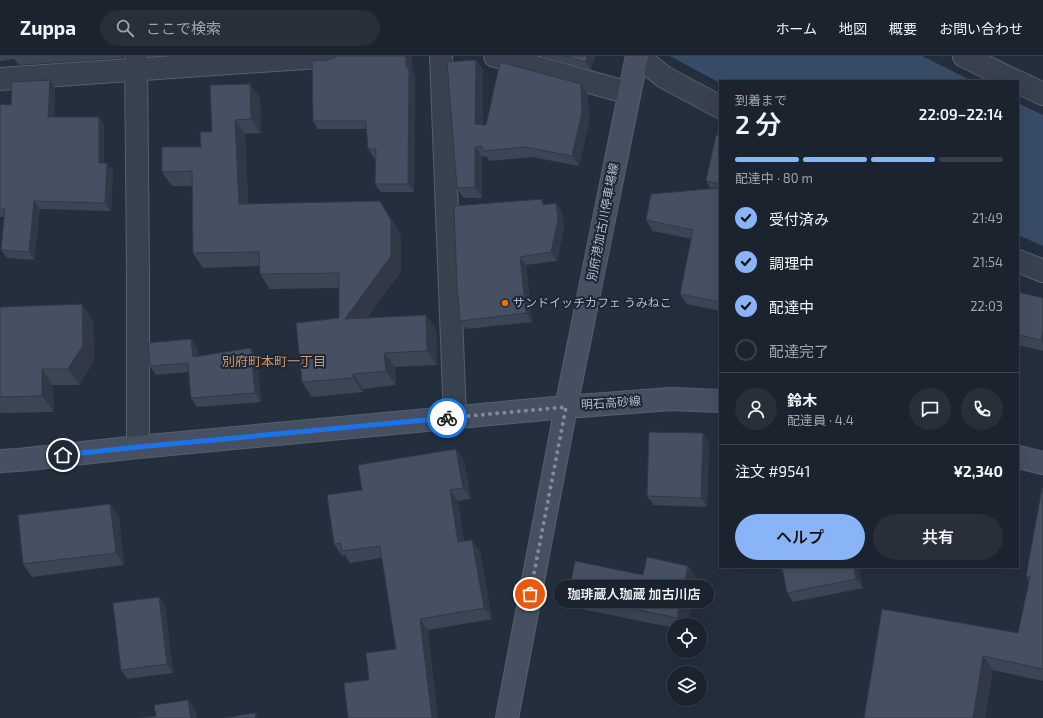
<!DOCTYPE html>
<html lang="ja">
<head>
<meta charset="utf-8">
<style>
  body { margin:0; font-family:"Exo 2","Noto Sans JP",sans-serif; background:#282f3a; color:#f1f3f6; height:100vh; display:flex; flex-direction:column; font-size:15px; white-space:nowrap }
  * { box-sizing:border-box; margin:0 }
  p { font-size:13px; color:#a0a4aa }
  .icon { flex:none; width:22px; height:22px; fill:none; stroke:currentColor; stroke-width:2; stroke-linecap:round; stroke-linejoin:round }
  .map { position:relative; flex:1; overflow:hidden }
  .drawer { position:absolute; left:719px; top:24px; width:300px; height:488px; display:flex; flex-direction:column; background:#1b232e; border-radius:0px; box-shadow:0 4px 16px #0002,0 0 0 1px #39404a }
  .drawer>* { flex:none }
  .controls { position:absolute; left:667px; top:562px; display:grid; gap:8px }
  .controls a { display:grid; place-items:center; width:40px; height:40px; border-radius:50%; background:#1b232e; box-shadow:0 4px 16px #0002,0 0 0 1px #39404a; font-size:20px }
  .pin { position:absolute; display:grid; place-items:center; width:34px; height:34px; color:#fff; margin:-17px; border:2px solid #fff; border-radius:50%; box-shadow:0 1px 4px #0007 }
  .courier { position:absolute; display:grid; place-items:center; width:40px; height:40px; margin:-20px; border:3px solid #1a73e8; border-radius:50%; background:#fff; color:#222; box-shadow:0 1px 5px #0007 }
  .bubble { position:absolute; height:28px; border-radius:14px; background:#1b232e; box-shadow:0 4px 16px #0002,0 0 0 1px #39404a; font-size:13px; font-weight:600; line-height:28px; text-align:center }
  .head em { font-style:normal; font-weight:600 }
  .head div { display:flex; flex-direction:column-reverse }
  .head { display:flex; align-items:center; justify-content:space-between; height:68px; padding:0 16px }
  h1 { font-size:26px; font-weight:600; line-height:30px }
  .bar { display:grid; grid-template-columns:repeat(4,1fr); gap:6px 4px; align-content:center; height:48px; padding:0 16px }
  .bar i { height:5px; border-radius:3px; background:#39404a }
  .bar .selected { background:#8ab4f8 }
  .bar p { grid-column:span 4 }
  .line { display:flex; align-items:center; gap:10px; padding:0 16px; border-top:1px solid #39404a }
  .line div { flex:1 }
  .round { display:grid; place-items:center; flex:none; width:42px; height:42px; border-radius:21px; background:#282f3a }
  ol { padding:0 16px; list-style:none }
  li { display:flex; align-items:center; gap:12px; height:44px }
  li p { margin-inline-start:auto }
  li .icon { padding:4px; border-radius:50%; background:#8ab4f8; color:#111; stroke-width:4 }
  li:last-child { color:#a0a4aa }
  li i { width:22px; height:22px; border:2px solid #39404a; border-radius:50% }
  .primary-button { display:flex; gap:8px; margin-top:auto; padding:8px 16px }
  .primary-button a { flex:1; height:46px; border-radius:24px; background:#8ab4f8; color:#111; font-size:16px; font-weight:600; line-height:46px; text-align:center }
  .primary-button a+a { background:#282f3a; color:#f1f3f6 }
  header { display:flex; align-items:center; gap:24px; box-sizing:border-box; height:56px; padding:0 20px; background:#1b232e; border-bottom:1px solid #39404a }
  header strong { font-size:19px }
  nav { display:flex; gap:22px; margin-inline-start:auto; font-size:14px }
  .search { width:280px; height:36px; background:#282f3a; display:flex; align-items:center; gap:10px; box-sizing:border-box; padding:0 14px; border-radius:22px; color:#a0a4aa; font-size:15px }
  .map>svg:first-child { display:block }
</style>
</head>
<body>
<header>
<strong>Zuppa</strong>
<div class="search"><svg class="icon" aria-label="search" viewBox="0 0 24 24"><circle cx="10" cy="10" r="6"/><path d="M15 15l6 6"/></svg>ここで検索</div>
<nav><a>ホーム</a><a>地図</a><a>概要</a><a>お問い合わせ</a></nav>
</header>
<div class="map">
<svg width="1043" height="662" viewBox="0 0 1043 662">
  <rect width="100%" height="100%" fill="#242f3e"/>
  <path fill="#394c67" d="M670 0H922L972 25H720V27Z
    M1018 47 1043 59V190L1018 179Z"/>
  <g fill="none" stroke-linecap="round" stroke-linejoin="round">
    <g stroke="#565f6c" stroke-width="24">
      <path id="minor" d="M136 0 138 217V391
        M441 0 455 362
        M495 0 629 37
        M638 0 664 21 720 51
        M964 0 1015 25
        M0 23 333 0
        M1018 26 1043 38
        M1018 205 1043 215"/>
    </g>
    <g stroke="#565f6c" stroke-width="24">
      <path id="secondary" d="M1018 401 1043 407
        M0 405 18 404 138 391 566 351 671 343 720 345
        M507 662 566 351 637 0"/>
    </g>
    <use href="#minor" stroke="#38414e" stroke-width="22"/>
    <use href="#secondary" stroke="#465061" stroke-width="22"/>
  </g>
  <path fill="#3b4654" d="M0 0H123L122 2 19 9 14 3 0 5Z
    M336 0H412V15L415 20 414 136H381L375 128 376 102H374L368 93 366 73H318L313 65 328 4 334 2Z
    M542 0H595L591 14Z
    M476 4 483 14V69H486L588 39 589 66 579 110 532 101 490 105 486 100 482 101V142H464L457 132Z
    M50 24 55 32 54 61H99L104 69V107H107L113 115 111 155 40 153 34 204 7 202 1 194 4 161H0V48L11 49Z
    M260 42 261 77 245 78 248 148 390 160 401 180V215L367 262 426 259 436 273 437 309 395 311 396 329 363 333V336L312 341 302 326 339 262V232L270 233 260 218 259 210 203 212 193 197 192 130H172L162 116 201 91 212 76Z
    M720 79V255L687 248 680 238 692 183 653 175 646 164 711 133 706 125Z
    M556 147 562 156 564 172 557 205 526 209 532 266 466 273 460 265 546 148Z
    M1018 236 1043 242V295L1018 289Z
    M0 251 93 264 94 305 79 329H53L54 356 0 357Z
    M198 292V300L257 301 261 346 197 351 191 342 189 316 156 319 150 310Z
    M709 386 707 451 654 449 647 440Z
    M456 393 464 404 471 443 458 445 464 485 480 495 492 563 428 574 369 624 396 593 382 502 350 507 345 499 342 500 334 488 362 434Z
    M1043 432V625L993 614 985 662H864L1018 577 1029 526 1026 520Z
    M110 448 119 461 124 509 32 521 23 508Z
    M688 510 697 522 687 569H674V572L577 552 568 539Z
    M782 511H858L863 532 793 546 787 537Z
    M159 541 165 550 173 617 127 623 121 614Z"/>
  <path fill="#303945" d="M406 0H412V15L415 20 414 136 408 128Z
    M587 0H595L591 14 586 6Z
    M476 4 483 14V78L475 68Z
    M50 24 55 32 54 69 48 61Z
    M250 28 260 42 261 77 251 63Z
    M581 28 588 39 589 66 579 110 572 100Z
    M99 61 104 69V115L99 107Z
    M235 64 245 78 249 163 239 148Z
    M475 91 482 101V142L475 131Z
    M107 107 113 115 111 155 105 147Z
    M542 143 548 152 543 149Z
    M34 145 40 153 34 204 29 196Z
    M380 145 390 160 401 180V215L355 278 345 263Z
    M556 147 562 156 564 172 557 205 551 196Z
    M520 201 526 209 532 266 526 257Z
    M82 248 93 264 94 305 79 329 68 313Z
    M426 259 436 273 437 309 427 295Z
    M1043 274V287L1041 284Z
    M191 283 198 292 199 310 193 301Z
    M251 292 257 301 261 346 255 337Z
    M384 297 395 311 396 329 386 315Z
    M42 313 53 329 54 356 42 340Z
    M353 318 363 333V336L353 322Z
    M703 377 709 386 707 451 701 442Z
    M456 393 464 404 471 443 463 432Z
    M450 434 458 445 466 497 458 486Z
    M110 448 119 461 124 509 116 497Z
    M472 484 480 495 492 563 484 552Z
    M688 510 697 522 687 569H682L677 562Z
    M854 511H858L863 532 856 523Z
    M159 541 165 550 173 617 167 608Z
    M420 563 428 574 438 662H432Z
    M983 600 993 614 985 662H973Z
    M188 644 196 655 197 662H191Z
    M255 657 258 662H256Z"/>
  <path fill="#455162" stroke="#303945" d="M336 0H406V11H409L408 128H375L376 93H368L366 65H313L312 5 328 4 334 2Z
    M564 0H587L586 6Z
    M476 4 475 68 486 69 500 6 581 28 582 56 572 100 525 91 483 95 482 90 475 91V131L457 132 447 6Z
    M50 24 48 61H99V107H107L105 147 34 145 29 196 1 194 5 153H0V48L11 49 12 26Z
    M250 28 251 63 235 64 239 148 380 145 391 165V200L345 263 426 259 427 295 384 297 386 315 353 318V322L302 326 296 267 339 262V217L260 218 259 196 193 197 192 115 162 116V91H201L200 76H212L210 29Z
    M716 79H720V128L706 125Z
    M720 132V246L680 238 693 174 646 164 651 138Z
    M542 143 543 149 556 147 558 163 551 196 520 201 526 257 460 265 457 231 454 150Z
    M1018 236 1043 242V274L1041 284 1018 279Z
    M82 248 83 289 68 313H42V340L0 341V251Z
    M191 283 193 301 251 292 255 337 191 342 188 307 150 310 148 287Z
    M649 376 703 377 701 442 647 440Z
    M456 393 463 432 450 434 458 486 472 484 484 552 420 563 432 662H348L344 627 369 624 366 597 396 593 380 490 342 495 341 487 334 488 327 439 362 434 358 409Z
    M1042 432H1043V613L983 600 973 662H864L882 553 1018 577 1030 521 1026 520Z
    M110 448 116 497 23 508 18 459Z
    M647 501 688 510 677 562 568 539 575 505 643 519Z
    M782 511H854L856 523 787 537Z
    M159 541 167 608 121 614 113 547Z
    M188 644 191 662H138L156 660 154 649Z
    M255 657 256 662H224Z"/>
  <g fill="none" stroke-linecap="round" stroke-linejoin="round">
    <path stroke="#828b98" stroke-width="4" stroke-dasharray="0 7.2" d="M447 362 566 351 530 538"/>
    <path stroke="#1a73e8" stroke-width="5" d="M63 399 138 391 447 362"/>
  </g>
  <circle fill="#e8710a" stroke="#1d2633" stroke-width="1.5" cx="505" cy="247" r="4"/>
  <g text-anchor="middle" stroke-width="4" stroke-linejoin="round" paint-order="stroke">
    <g font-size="12" fill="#b4bcc9" stroke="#1d2633">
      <text transform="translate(603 166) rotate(-79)" y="4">別府港加古川停車場線</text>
      <text transform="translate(611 347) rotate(-4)" y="4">明石高砂線</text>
    </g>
    <g font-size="12" fill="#b4bcc9" stroke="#1d2633" text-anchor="start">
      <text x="513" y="251">サンドイッチカフェ うみねこ</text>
    </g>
    <g font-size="13" fill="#d59563" stroke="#1d2633">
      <text x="274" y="310">別府町本町一丁目</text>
    </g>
  </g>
</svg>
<div class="controls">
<a><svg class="icon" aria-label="locate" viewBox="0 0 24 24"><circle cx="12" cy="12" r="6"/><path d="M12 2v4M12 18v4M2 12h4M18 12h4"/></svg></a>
<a><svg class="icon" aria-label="layers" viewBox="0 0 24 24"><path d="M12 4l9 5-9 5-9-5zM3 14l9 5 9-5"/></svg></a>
</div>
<div class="pin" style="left:530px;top:538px;background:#ea580c"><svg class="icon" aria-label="bag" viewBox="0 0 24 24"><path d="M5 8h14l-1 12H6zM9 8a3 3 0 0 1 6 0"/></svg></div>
<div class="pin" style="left:63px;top:399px;background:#1f2937"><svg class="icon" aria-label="home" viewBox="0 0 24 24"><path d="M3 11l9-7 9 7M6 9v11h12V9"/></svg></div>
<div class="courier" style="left:447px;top:362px"><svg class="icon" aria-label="bike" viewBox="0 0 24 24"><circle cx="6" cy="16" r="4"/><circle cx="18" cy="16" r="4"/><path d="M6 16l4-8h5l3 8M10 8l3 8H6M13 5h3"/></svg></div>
<div class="bubble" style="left:554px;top:524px;width:160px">珈琲蔵人珈蔵 加古川店</div>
<section class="drawer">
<div class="head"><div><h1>2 分</h1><p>到着まで</p></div><em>22:09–22:14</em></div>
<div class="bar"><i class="selected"></i><i class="selected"></i><i class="selected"></i><i></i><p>配達中 · 80 m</p></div>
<ol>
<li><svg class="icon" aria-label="check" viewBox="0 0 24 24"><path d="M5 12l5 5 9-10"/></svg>受付済み<p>21:49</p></li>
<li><svg class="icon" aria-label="check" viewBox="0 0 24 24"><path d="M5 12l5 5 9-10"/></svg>調理中<p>21:54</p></li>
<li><svg class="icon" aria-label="check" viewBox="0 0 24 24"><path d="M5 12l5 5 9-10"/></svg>配達中<p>22:03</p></li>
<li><i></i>配達完了</li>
</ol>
<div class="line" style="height:72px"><a class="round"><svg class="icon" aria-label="person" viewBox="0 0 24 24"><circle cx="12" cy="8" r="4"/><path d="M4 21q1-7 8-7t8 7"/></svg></a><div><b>鈴木</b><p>配達員 · 4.4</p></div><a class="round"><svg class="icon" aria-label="chat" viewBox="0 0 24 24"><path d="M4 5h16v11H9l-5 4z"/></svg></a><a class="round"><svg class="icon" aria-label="phone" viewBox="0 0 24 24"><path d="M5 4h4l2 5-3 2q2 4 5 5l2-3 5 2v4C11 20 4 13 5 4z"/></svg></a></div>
<div class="line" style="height:52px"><div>注文 #9541</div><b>¥2,340</b></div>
<div class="primary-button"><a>ヘルプ</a><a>共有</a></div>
</section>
</div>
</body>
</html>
